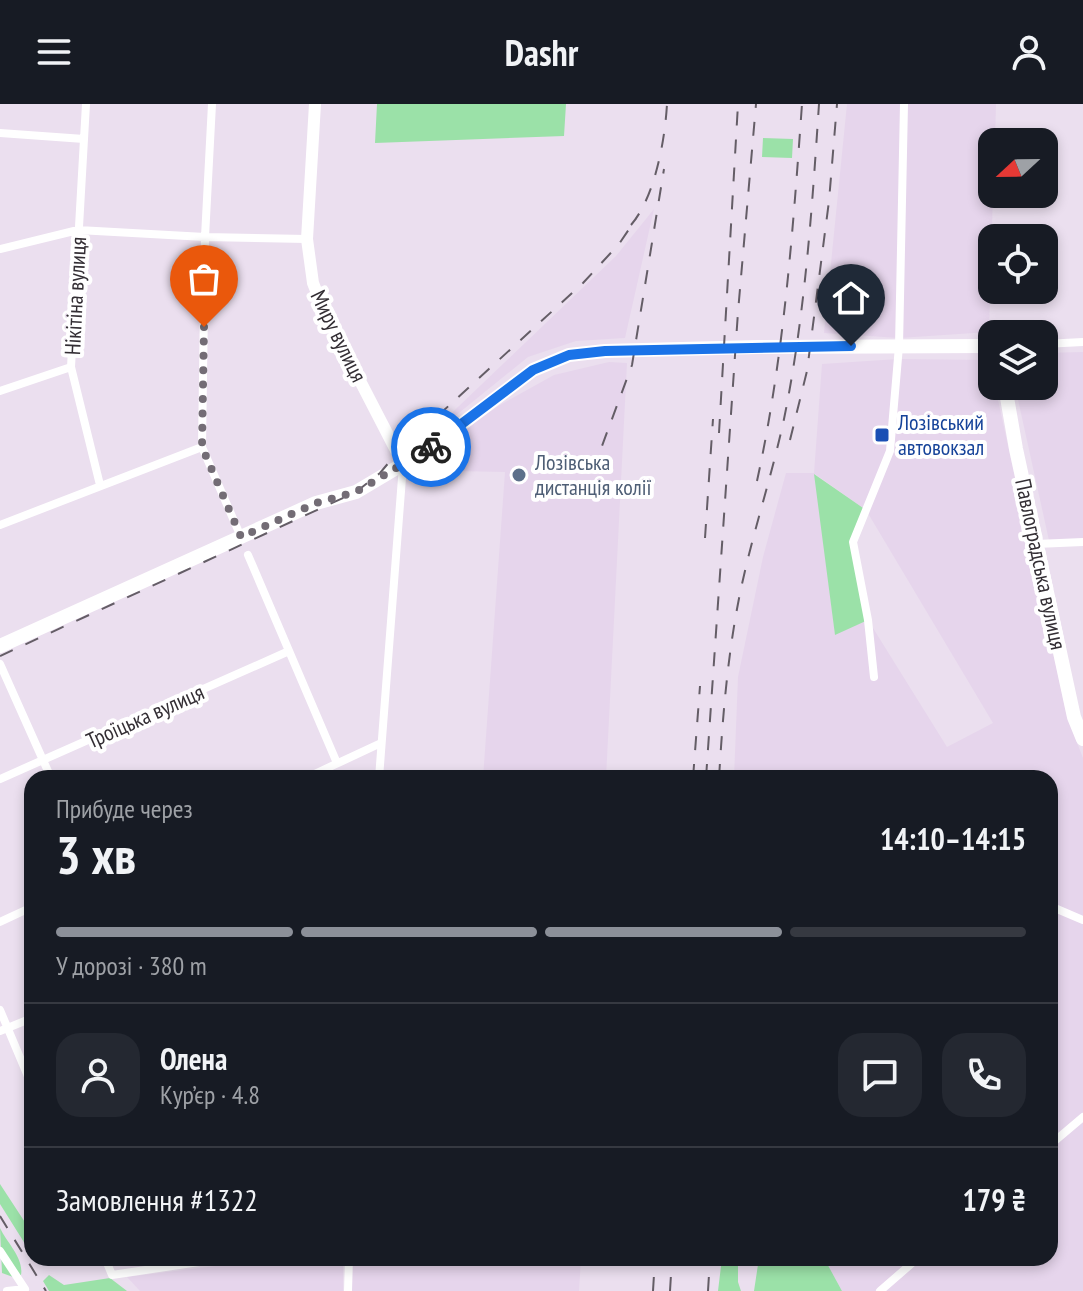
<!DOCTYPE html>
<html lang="uk">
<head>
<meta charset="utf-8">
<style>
  body { margin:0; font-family:"PT Sans Narrow",sans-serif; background:#242831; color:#f1f3f6; height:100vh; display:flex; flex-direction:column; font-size:30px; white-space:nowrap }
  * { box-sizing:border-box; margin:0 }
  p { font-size:26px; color:#9ea1a6 }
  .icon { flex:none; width:44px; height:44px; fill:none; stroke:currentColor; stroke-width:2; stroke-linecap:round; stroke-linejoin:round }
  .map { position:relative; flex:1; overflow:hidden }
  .side { position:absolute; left:24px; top:666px; width:1034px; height:496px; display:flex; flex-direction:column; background:#171b24; border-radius:24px; box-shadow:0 4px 12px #0003 }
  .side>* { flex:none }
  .needle { width:52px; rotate:248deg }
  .controls { position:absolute; left:978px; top:24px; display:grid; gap:16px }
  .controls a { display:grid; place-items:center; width:80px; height:80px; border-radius:16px; background:#171b24; box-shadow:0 4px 12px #0003; font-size:40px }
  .pin { position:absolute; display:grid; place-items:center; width:68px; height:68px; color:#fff; margin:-82px -34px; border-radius:50% 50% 50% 0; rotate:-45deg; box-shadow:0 0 8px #0007 }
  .pin .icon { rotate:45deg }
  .courier { position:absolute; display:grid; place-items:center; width:80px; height:80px; margin:-40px; border:6px solid #1a73e8; border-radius:50%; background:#fff; color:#222; box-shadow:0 2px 10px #0007 }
  .head em { font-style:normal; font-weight:600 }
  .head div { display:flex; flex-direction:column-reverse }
  .head { display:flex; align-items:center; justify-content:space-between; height:136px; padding:0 32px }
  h1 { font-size:52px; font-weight:600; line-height:60px }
  .bar { display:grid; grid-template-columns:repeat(4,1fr); gap:12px 8px; align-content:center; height:96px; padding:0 32px }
  .bar i { height:10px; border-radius:6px; background:#363941 }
  .bar .current { background:#8c9099 }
  .bar p { grid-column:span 4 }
  .line { display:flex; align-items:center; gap:20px; padding:0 32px; border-top:2px solid #363941 }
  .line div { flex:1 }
  .round { display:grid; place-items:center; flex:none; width:84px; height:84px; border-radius:24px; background:#242831 }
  header { display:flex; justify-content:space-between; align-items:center; height:104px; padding:0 32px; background:#171b24; font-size:36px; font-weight:600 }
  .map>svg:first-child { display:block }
</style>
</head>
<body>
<header><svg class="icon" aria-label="menu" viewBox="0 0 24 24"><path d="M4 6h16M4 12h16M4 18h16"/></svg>Dashr<svg class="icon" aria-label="person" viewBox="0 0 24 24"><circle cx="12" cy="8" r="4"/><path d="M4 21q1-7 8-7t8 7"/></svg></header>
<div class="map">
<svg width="1083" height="1187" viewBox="0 0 1083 1187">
  <rect width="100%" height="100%" fill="#ebdfef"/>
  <path fill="#e6d5ec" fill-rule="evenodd" d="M847 0H996L995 38H992L993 90 989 228 899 234 824 229Z
    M654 105 625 234 576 237 528 253 412 347 616 152Z
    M1083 248V441H1050L1015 282H1044V249Z
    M898 255 989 256 992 282H995L1067 613 1083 654V1187H842L824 1154H1050V674H734L738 573 763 453 786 369H814L822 260ZM815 370 866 406 993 619 947 643 868 516 835 530Z
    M609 258 627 259 606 674H483L505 368 403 366 500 301 554 271Z
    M279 1154H343V1187H140L127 1173Z
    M349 1154H581L579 1187H348Z"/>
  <path fill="#9be1a8" d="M377 0H566L564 32 375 39Z
    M763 34 793 35 792 54 762 53Z
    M814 370 866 406 853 438 868 516 835 531Z
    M0 1080 32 1129V1143H27L0 1100Z
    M0 1124C7 1139 24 1154 21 1171L13 1173 2 1169Z
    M722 1154H738V1178L741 1187H718Z
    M759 1154H824L842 1187H754Z
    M49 1171 64 1181 110 1174 127 1187H49L43 1177Z"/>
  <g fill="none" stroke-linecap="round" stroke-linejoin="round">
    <path stroke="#fff" stroke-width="8" d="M86 0 71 263 100 381
      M212 0 205 133 202 343 241 433
      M0 29 84 35
      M0 145 78 126 205 133 307 135
      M1044 240 1083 238
      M0 287 71 263
      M0 421 202 343
      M1036 440 1083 438
      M248 451 337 659
      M0 560 51 674
      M874 573 868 516 853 438 890 347 899 242 904 0
      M306 674 381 639
      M379 674 403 361
      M0 675 289 547
      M1050 802 1083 816
      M0 818 32 803
      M0 906 32 982
      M0 927 32 914
      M1050 1041 1083 1013
      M0 1147 25 1185 7 1187
      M105 1154 112 1171 226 1154
      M348 1187 349 1154
      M880 1187 918 1154"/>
    <path stroke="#fff" stroke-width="12" d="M315 0 307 135 313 179 325 209 403 360"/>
    <path stroke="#fff" stroke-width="14" d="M1005 282 1016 345 1074 613 1083 635
      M0 542 316 399 356 388 430 344 533 266 569 251 605 247 758 243 992 242"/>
    <path stroke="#645d66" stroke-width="2" stroke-dasharray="14 14" stroke-linecap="butt" d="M631 121C655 93 665 36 667 0
      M719 329 738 0
      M790 336 807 267 829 97 837 0
      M757 377C784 253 793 126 802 0
      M598 397 599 350 632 261 664 65
      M705 434 713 315
      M0 552 356 388 380 369 396 350 583 179 619 140 636 115
      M693 674 700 582
      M706 674 738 208 756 0
      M719 674C723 609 728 544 742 480 754 425 772 371 784 315 805 212 812 105 819 0
      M0 1112 46 1187
      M653 1187 655 1154
      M670 1187 672 1154
      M708 1187 710 1154"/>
  </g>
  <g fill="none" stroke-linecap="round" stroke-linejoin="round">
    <path stroke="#736c75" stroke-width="8" stroke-dasharray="0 14.4" d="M204 223 202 343 241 433 316 399 356 388 431 343"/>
    <path stroke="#1a73e8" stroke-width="10" d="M431 343 533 266 569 251 605 247 851 242"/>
  </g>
  <rect fill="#1a4fb4" stroke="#fff" stroke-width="3" x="874" y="323" width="16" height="16" rx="4"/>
  <circle fill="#5c6f8a" stroke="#fff" stroke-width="3" cx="519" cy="371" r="8"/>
  <g text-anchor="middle" stroke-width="8" stroke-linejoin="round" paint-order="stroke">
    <g font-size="22" fill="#332e34" stroke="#fff">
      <text transform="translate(75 192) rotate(-87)" y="8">Нікітіна вулиця</text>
      <text transform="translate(339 232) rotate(64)" y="8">Миру вулиця</text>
      <text transform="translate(1041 460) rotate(78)" y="8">Павлоградська вулиця</text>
      <text transform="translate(145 612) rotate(-24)" y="8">Троїцька вулиця</text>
    </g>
    <g font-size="22" fill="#164399" stroke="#fff" text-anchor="start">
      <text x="898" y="326">Лозівський<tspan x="898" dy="25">автовокзал</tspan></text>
    </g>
    <g font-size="22" fill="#4e5e75" stroke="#fff" text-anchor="start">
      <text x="535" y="366">Лозівська<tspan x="535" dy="25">дистанція колії</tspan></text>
    </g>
  </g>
</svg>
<div class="controls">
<a><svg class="needle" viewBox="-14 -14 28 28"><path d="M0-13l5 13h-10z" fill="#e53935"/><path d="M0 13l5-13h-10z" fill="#9ea1a6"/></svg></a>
<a><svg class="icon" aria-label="locate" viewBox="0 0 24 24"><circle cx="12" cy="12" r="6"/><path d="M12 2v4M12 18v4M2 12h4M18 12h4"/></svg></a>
<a><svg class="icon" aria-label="layers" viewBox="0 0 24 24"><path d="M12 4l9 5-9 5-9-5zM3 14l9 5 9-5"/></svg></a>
</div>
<div class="pin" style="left:204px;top:223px;background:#ea580c"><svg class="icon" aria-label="bag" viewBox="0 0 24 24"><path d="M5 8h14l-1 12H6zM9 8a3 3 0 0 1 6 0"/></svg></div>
<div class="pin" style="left:851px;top:242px;background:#1f2937"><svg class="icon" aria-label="home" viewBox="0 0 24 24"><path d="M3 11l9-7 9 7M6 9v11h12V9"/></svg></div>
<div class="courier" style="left:431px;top:343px"><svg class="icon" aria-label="bike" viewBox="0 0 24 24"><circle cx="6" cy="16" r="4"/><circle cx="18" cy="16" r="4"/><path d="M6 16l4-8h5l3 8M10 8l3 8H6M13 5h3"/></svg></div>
<section class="side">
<div class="head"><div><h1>3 хв</h1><p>Прибуде через</p></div><em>14:10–14:15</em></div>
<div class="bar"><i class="current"></i><i class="current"></i><i class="current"></i><i></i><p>У дорозі · 380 m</p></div>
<div class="line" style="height:144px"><a class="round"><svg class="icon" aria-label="person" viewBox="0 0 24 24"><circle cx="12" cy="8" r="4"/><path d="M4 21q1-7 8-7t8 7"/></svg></a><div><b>Олена</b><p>Кур’єр · 4.8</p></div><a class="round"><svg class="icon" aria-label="chat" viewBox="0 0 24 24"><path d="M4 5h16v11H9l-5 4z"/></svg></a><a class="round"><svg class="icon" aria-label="phone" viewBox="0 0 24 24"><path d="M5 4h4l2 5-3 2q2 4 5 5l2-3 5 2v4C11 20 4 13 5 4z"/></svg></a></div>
<div class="line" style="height:104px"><div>Замовлення #1322</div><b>179 ₴</b></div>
</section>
</div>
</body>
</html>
